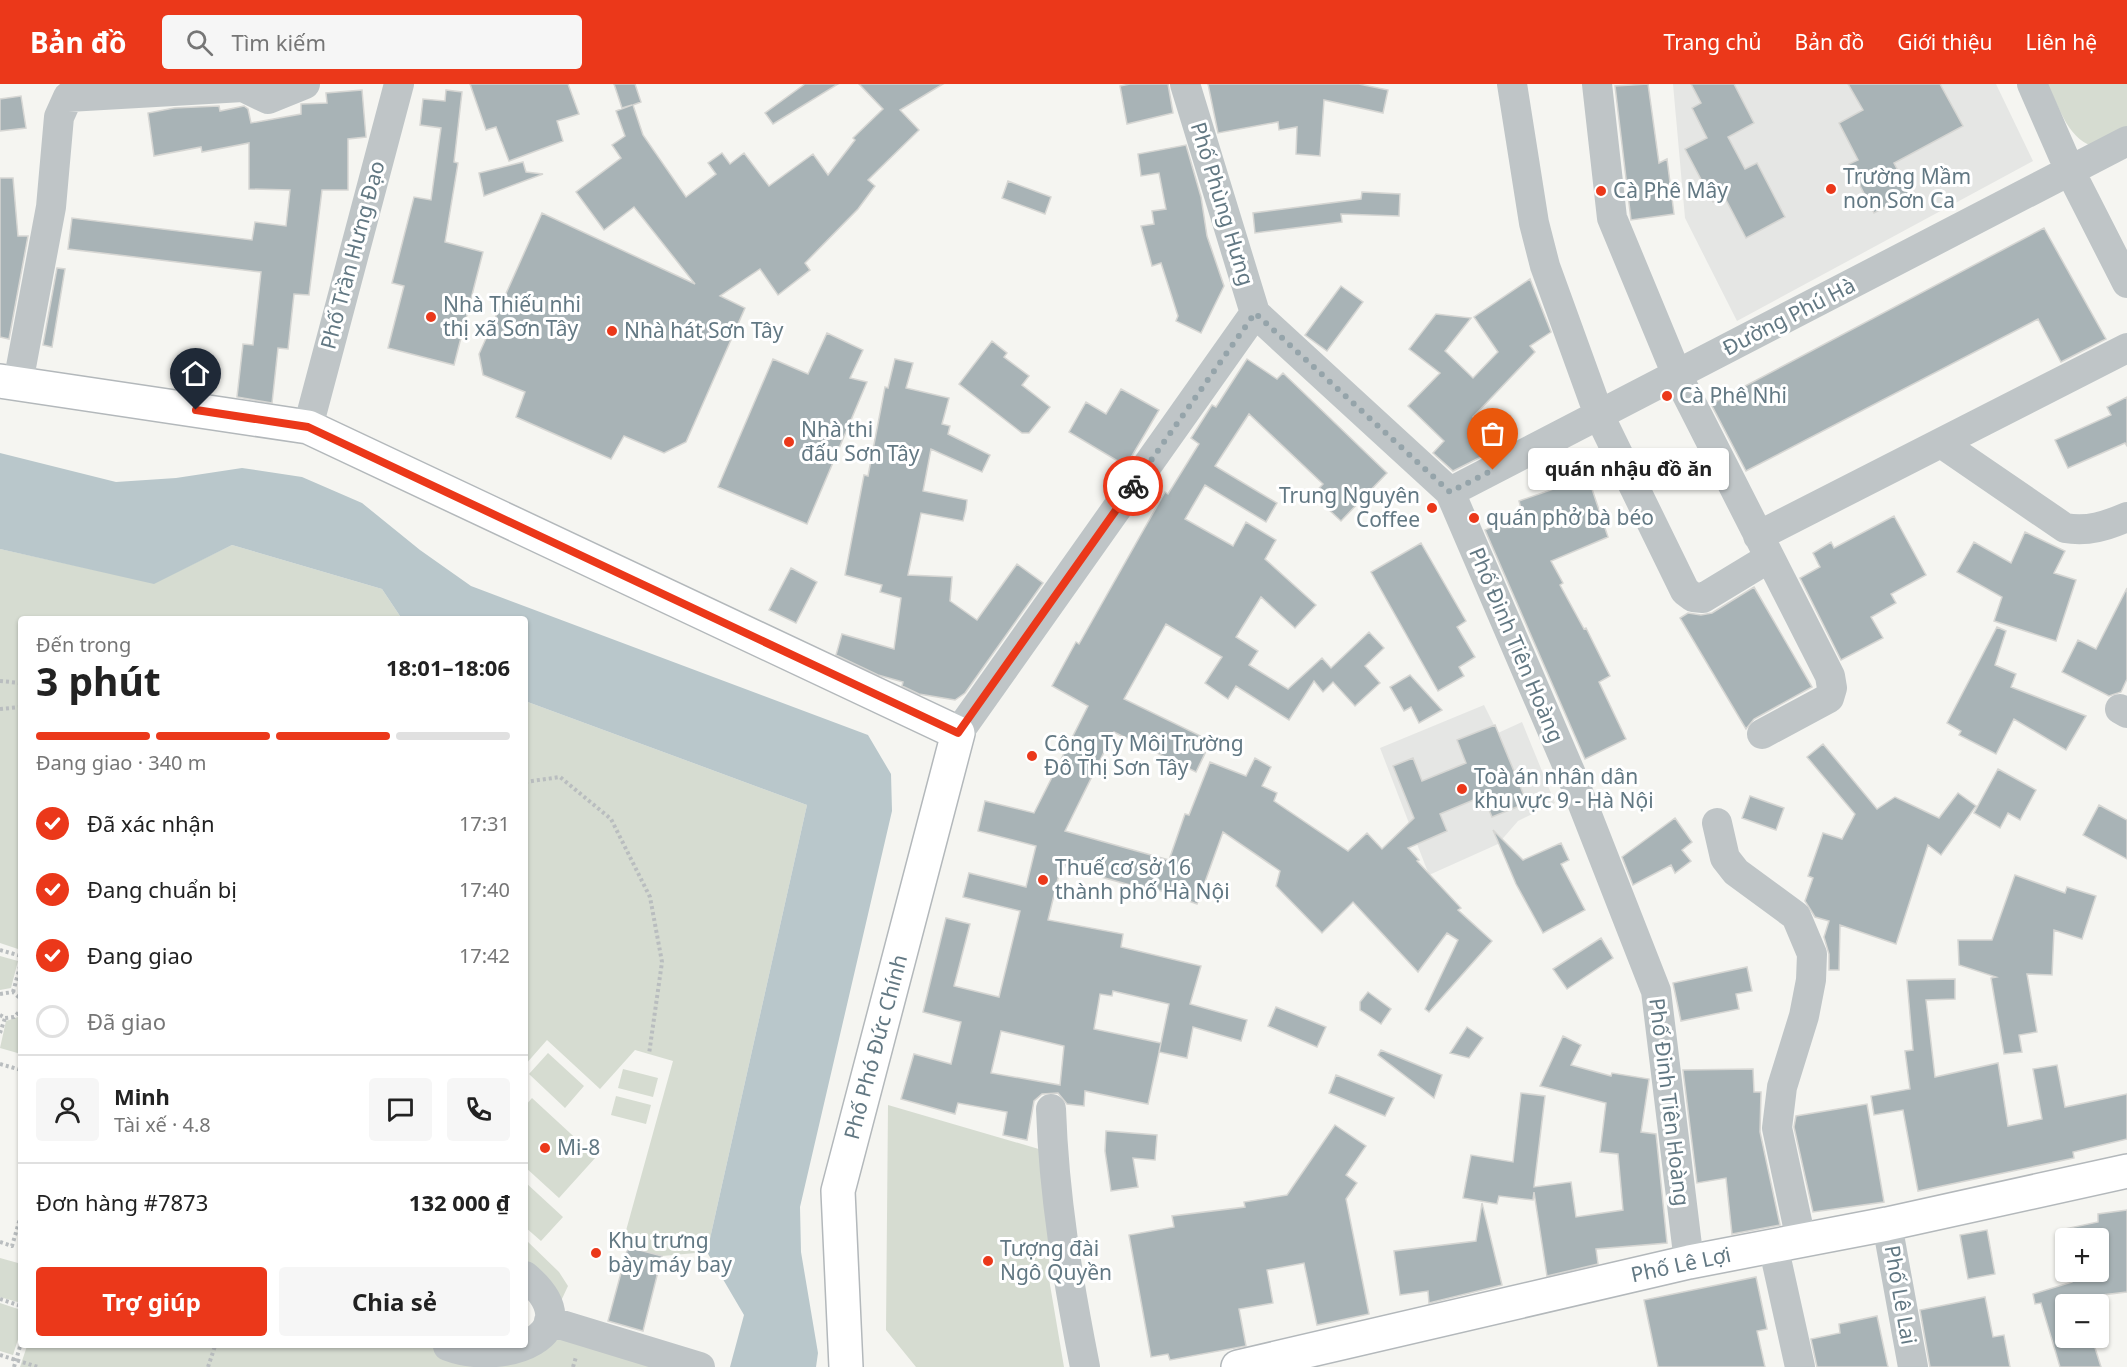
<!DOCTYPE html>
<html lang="vi">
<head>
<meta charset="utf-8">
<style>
  body { margin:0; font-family:"Noto Sans",sans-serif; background:#f6f6f6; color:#222; height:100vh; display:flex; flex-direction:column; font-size:22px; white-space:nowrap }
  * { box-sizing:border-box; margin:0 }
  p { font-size:20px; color:#767676 }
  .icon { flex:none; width:33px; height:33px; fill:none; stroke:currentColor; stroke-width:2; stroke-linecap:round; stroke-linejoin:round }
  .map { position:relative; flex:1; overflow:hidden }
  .sheet { position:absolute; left:18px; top:532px; width:510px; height:732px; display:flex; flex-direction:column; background:#fff; border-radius:6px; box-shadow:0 2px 4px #0004 }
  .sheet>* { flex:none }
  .fabs { position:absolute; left:2055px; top:1144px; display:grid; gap:12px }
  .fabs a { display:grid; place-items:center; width:54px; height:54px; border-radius:6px; background:#fff; box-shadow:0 2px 4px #0004; font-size:30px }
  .pin { position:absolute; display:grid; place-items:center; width:51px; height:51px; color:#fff; margin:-62px -26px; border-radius:50% 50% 50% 0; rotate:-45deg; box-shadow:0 0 6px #0007 }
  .pin .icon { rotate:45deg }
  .courier { position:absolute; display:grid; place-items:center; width:60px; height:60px; margin:-30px; border:4px solid #eb381a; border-radius:50%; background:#fff; color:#222; box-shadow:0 2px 8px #0007 }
  .bubble { position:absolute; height:42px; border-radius:6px; background:#fff; box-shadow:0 2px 4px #0004; font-size:20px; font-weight:700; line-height:42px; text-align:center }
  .headline em { font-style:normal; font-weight:700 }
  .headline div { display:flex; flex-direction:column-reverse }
  .headline { display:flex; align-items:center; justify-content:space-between; height:102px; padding:0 18px }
  h1 { font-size:39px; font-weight:700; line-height:45px }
  .bar { display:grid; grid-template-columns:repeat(4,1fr); gap:9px 6px; align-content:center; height:72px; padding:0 18px }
  .bar i { height:8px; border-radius:4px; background:#e0e0e0 }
  .bar .active { background:#eb381a }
  .bar p { grid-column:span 4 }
  .line { display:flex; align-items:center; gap:15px; padding:0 18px; border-top:2px solid #e0e0e0 }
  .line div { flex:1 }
  .round { display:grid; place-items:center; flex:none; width:63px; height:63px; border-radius:6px; background:#f6f6f6 }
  ol { padding:0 18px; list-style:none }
  li { display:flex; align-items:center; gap:18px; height:66px }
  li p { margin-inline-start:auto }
  li .icon { padding:6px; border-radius:50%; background:#eb381a; color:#fff; stroke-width:4 }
  li:last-child { color:#767676 }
  li i { width:33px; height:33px; border:3px solid #e0e0e0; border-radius:50% }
  .action { display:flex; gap:12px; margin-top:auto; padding:12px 18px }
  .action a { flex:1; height:69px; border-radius:6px; background:#eb381a; color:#fff; font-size:24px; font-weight:700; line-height:69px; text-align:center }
  .action a+a { background:#f6f6f6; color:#222 }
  header { display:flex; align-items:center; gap:36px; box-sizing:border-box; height:84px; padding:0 30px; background:#eb381a; color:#fff }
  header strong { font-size:28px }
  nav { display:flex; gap:33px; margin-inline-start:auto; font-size:21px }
  .search { width:420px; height:54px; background:#f6f6f6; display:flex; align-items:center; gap:15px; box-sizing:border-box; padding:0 21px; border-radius:6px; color:#767676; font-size:22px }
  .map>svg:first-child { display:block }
</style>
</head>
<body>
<header>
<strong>Bản đồ</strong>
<div class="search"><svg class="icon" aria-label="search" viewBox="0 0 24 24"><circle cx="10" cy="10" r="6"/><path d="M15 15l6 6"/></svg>Tìm kiếm</div>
<nav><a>Trang chủ</a><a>Bản đồ</a><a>Giới thiệu</a><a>Liên hệ</a></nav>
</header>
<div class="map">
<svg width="2127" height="1283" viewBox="0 0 2127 1283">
  <rect width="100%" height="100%" fill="#f5f5f1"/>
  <path fill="#e5e6e4" d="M1673 0H1996L2033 77 1737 237 1685 134Z
    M1484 621 1498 649 1522 638 1555 719 1518 737 1498 760 1429 791 1380 664Z"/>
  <path fill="#d6dcd1" d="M2047 0H2127V49L2098 64C2068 57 2061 26 2047 0Z
    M232 461 382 505 402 535 21 536V866L0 859V465L154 499Z
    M525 617 807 721 707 1168 662 1172 622 1161 673 977 635 966 600 1005 547 956 525 981Z
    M0 872 18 877 11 904 0 906Z
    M21 932V970L0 964 6 937Z
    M548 969 584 1002 565 1024 529 990Z
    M623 985 658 994 653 1013 618 1004Z
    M616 1012 651 1021 646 1040 611 1031Z
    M532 1014 596 1073 559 1114 525 1083V1022Z
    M888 1021 1049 1068V1195L1064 1283H916L886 1246Z
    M525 1098 563 1133 541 1157 525 1143Z
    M525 1155 559 1188 568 1202 560 1219 525 1186Z
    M21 1167V1219L0 1213V1174L18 1179Z
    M0 1219 21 1226V1246L13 1271 0 1267Z
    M556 1244 672 1283H20L27 1262H430L449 1271Z"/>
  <path fill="#b9c7cb" d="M0 369 116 398 176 394 242 384 302 393 362 419 420 466 471 502 868 651 891 690 892 727 800 1123 801 1168 818 1269 816 1283H730L744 1231 707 1168 807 721 525 617V536L402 535 382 505 232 461 154 500 0 465Z"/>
  <path fill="#a8b3b6" stroke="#d6d6d3" stroke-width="1.5" fill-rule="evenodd" d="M470 0H568L579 30 557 37 563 57 509 77 496 43 486 46Z
    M614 0H635L641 18 633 21 643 51 686 113 716 90 708 79 722 69 730 80 744 69 769 102 813 70 828 91 855 56 853 54 883 25 859 0H943L900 26 919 46 868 96 875 102 858 125 805 179 810 186 778 211 760 185 720 212 745 224 686 358 664 369 624 352 611 375 516 333 525 308 483 291 479 270 542 129 695 200 634 123 604 146 576 108 621 74 612 61 625 52 616 27 632 21 622 24Z
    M805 0H838L773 40 765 29Z
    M1130 0H1168L1173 29 1127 40 1120 2Z
    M1208 0H1359L1388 6 1383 29 1324 16 1320 72 1296 70 1297 43 1279 46 1278 38 1218 49Z
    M1648 0 1659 79 1667 75 1674 130 1631 136 1615 2Z
    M1691 0H1734L1754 39 1728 53 1745 85 1757 79 1785 133 1746 154 1724 112 1713 118 1685 65 1707 54 1692 24 1701 19Z
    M1848 0H1940L1963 42 1894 79 1910 110 1874 129 1849 80 1858 76 1839 39 1863 26Z
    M362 6 366 53 348 55V106H322L309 211 294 210 288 265 278 264 272 319 237 313 243 260 253 261 261 188 68 165 72 134 252 156 255 138 286 142 290 106 249 105V59L202 68 201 63 154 72 148 29 174 24 219 22 220 27 244 22 248 25 251 39 301 30V20L327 19 326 9Z
    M446 6 462 8 454 78 458 79 445 158 483 168 454 281 388 264 404 202 392 199 414 113 431 116 441 44 420 41 423 15 445 17Z
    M21 12 26 44 0 47V15Z
    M1186 61 1201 113 1207 152 1224 202 1201 249 1176 237 1178 232 1161 179 1152 182 1141 142 1154 140 1152 127 1166 125 1159 89 1141 92 1138 70Z
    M523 78 526 88 543 90 484 112 479 89Z
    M0 94H13L18 152H28L9 255 0 253Z
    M1008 97 1051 113 1045 130 1002 114Z
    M1362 108 1400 110 1399 132 1341 130 1342 138 1255 149 1253 129 1361 115Z
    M2044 144 2106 255 2061 278 2038 235 1746 387 1711 320Z
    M57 184 65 185 52 263 43 261Z
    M1530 195 1551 248 1530 262 1535 268 1473 333 1499 358 1489 369 1453 387 1433 369 1444 357 1408 322 1440 289 1409 265 1436 230 1471 234 1445 267 1473 294 1498 268 1474 233Z
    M1341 202 1363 218 1327 267 1305 251Z
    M827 249 863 266 850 294 867 298 807 440 718 403 773 275 808 290Z
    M992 257 1007 269 1004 273 1029 292 1022 301 1050 323 1029 349H1022L959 300Z
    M895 275 913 279 906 304 949 314 942 340 950 342 948 350 990 371 982 388 931 365 923 407 967 416 966 425 963 437 921 429 908 491 952 493 950 517 977 536 1017 480 1043 499 965 609 955 616 919 610 902 602 903 598 878 591 836 571 842 550 894 565 901 514 880 508 882 501 845 491 864 391 868 392 885 303 888 304Z
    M1247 275 1277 295 1283 289 1387 389 1341 437 1313 411 1323 400 1249 330 1215 382 1277 419 1266 438 1205 401 1185 435 1233 462 1246 438 1276 456 1265 475 1316 521 1295 544 1261 513 1236 553 1258 567 1249 581 1288 605 1322 574 1331 584 1369 548 1384 564 1365 582 1380 599 1355 622 1333 598 1323 608 1314 597 1289 636 1236 602 1228 615 1205 599 1222 573 1166 540 1124 615 1211 657 1196 688 1114 648 1065 747 1169 776 1185 730 1189 731 1210 678 1246 692 1255 674 1271 683 1262 702 1277 709 1274 717 1348 767 1367 749 1382 765 1414 734 1393 682 1413 674 1422 697 1466 679 1457 656 1495 641 1527 719 1492 733 1483 712 1440 730 1447 747 1408 764 1419 776 1417 777 1461 824 1458 826 1492 857 1429 928 1425 925 1458 856 1447 849 1418 888 1353 818 1322 849 1276 802 1280 787 1223 748 1197 820 1153 804 1152 807 1061 782 1048 836 1123 850 1121 863 1201 882 1190 920 1247 936 1241 957 1193 943 1187 974 1159 968 1161 959 1148 1020 1085 1007 1084 1022 1067 1020 1058 1009 1042 1010 1034 1017 1027 1056 1003 1051 1007 1028 958 1019 955 1030 901 1015 914 970 951 980 961 938 923 928 946 834 970 840 954 902 999 913 1020 827 963 813 969 789 1026 803 1036 762 978 747 985 717 1034 729 1088 622 1052 602 1076 558 1079 560 1165 408 1168 410 1199 360 1191 354 1212 321 1216 323ZM1113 907 1169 920 1161 959 1094 945 1100 910 1112 912ZM1001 947 1064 962 1060 1001 991 989Z
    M1121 305 1159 326 1126 382 1069 348 1086 318 1106 330Z
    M2127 313V362L2125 359 2068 384 2055 356 2111 331 2107 323Z
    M1588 393 1608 453 1551 477 1563 499 1560 501 1584 545 1586 544 1610 592 1599 598 1626 655 1585 675 1485 446 1522 428 1519 417Z
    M1894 432 1926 491 1891 510 1896 519 1871 533 1883 554 1841 576 1800 494 1820 483 1813 469 1831 458 1834 464Z
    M2025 448 2065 467 2054 489 2076 496 2056 557 1994 537 2002 513 1957 488 1974 458 2011 479Z
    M1421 459 1466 537 1457 543 1475 573 1459 583 1464 592 1438 607 1371 488Z
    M791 484 817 498 796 539 769 526Z
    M1754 503 1812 603 1754 635 1746 645 1680 534 1688 529 1701 531 1712 529Z
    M2127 504V595L2121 608 2109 612 2062 588 2078 556 2096 565Z
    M1997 543 2006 547 1995 581 2016 590 2011 603 2086 632 2066 666 2014 635 1996 670 1959 651 1961 647 1947 639Z
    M1410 591 1442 626 1419 639 1411 623 1404 627 1390 603Z
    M1823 660 1877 725 1895 713 1939 734 1958 709 1976 722 1941 771 1928 761 1896 860 1840 841 1839 886H1829V870L1824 853 1829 837 1815 833 1805 817 1813 794 1808 792 1823 749 1842 755 1855 730 1807 673Z
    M1998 685 2036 706 2020 736 2008 729 2000 744 1974 729Z
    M1750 712 1784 724 1776 746 1742 734Z
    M2099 721 2127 736V775L2083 751Z
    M1675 734 1692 758 1682 766 1691 777 1675 789 1671 781 1633 801 1622 773Z
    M1493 746 1523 776 1561 759 1569 776 1561 780 1585 826 1543 849 1516 800Z
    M2015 791 2065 809 2067 803 2096 812 2082 855 2054 846 2052 891 2027 890 2037 948 2019 951 2022 968 2004 970 1991 894 1996 893 1959 881 1958 856H1992Z
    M1601 854 1613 874 1567 905 1553 885Z
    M1747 883 1752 907 1736 910 1739 925 1681 937 1673 899Z
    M1955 895V915L1926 916 1935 993 1998 979 2008 1042 2042 1035 2033 985 2057 981 2065 1023 2127 1010V1055L2073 1068 2074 1074 1918 1107 1903 1026 1874 1031 1871 1012 1910 1005 1905 967 1913 966 1907 896Z
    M1368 908 1391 925 1381 940 1360 926V918Z
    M1276 923 1326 943 1317 963 1268 942Z
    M1467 943 1483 954 1469 974 1450 969Z
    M1563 952 1581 961 1571 981 1611 992 1612 989 1649 995 1641 1048 1656 1050 1667 1159 1596 1165 1598 1180 1547 1192 1534 1108 1533 1116 1499 1112 1497 1120 1463 1114 1471 1071 1513 1078 1521 1009 1545 1012 1534 1103 1571 1098 1576 1133 1623 1126 1618 1070 1600 1068 1606 1019 1540 1002Z
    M1381 966 1442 991 1434 1014 1378 971Z
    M1753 985 1754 1008H1761L1760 1048 1780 1141 1732 1150 1726 1094 1697 1099 1683 986Z
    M1336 991 1394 1014 1385 1032 1329 1009Z
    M1867 1020 1884 1118 1813 1128 1794 1043 1796 1032Z
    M1335 1041 1366 1062 1346 1091 1357 1099 1346 1115 1369 1230 1317 1241 1304 1179 1267 1186 1273 1219 1239 1225 1246 1262 1170 1276 1168 1270 1151 1273 1129 1151 1174 1143 1172 1132 1245 1123 1244 1118 1287 1111Z
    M1106 1047 1157 1051 1155 1076 1133 1074 1138 1103 1111 1107 1105 1067Z
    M1482 1119 1502 1201 1429 1219 1428 1207 1400 1211 1394 1167 1476 1157Z
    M2127 1126V1208L2086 1213 2088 1221H2066V1254H2092L2101 1283H2060L2041 1219 2035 1220 2033 1210 2072 1198 2070 1188H2098V1155H2066V1168L2060 1146 2098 1138V1130Z
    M1987 1146 1995 1190 1968 1195 1960 1151Z
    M628 1163 662 1172 643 1247 608 1237Z
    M1756 1193 1767 1245 1757 1247 1765 1283H1658L1644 1216Z
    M1985 1213 1993 1253 2004 1251 2010 1283H1930L1920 1226Z
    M1877 1232 1888 1283H1817L1811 1255 1840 1249 1839 1240Z"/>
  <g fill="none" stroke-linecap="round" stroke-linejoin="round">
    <g stroke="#b3b8bb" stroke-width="36">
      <path id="major" d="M0 297 308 343 958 649 838 1107 846 1283
        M1238 1283 1689 1178 1887 1140 2127 1087"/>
    </g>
    <path stroke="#b9bdbf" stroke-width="4" stroke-dasharray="3 3" stroke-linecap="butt" d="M0 597 21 599
      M0 625 21 623
      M525 698 560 693 611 735 650 813 662 878 649 970
      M0 866 21 872
      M13 908 21 879
      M0 910 13 908 21 915
      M0 931 5 934 14 933 21 926
      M0 949 5 934
      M0 980 21 986
      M0 1158 12 1162 21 1131
      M0 1215 21 1222
      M0 1271 38 1283
      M14 1283 21 1259
      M208 1283 215 1262
      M573 1283 576 1273"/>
    <path stroke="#bfc5c7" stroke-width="30" d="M1512 0 1534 139 1545 182 1599 331 1685 507 1693 513 1703 514 1769 474
      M1597 0 1612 134 1677 291 1830 592 1832 604 1829 614 1762 650
      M2032 0 2070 87 2127 199
      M1255 229 1450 408 1571 690 1656 907 1689 1178
      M18 299 51 123 59 33 68 13 243 3 268 15 305 0
      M308 343 399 0
      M1941 359 2065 444C2088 448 2106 442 2127 433
      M1450 408 2127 57
      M1758 452 2127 264
      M2120 625 2127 629
      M958 649 1255 229 1185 0
      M1717 739 1725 774 1736 788 1796 832 1812 870 1811 896 1804 932 1782 1003 1777 1044 1801 1156
      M1051 1025C1054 1113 1068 1197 1085 1283
      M1887 1140 1913 1283
      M1773 1161 1800 1283
      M549 1237 700 1283
      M448 1262C503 1283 595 1251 525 1192"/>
    <use href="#major" stroke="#fff" stroke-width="33"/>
  </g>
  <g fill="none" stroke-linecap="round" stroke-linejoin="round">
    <path stroke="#95a4aa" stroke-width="6" stroke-dasharray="0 10.8" d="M1133 402 1255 229 1450 408 1493 386"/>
    <path stroke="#eb381a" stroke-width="8" d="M196 326 308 343 958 649 1133 402"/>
  </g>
  <g fill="#eb381a" stroke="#fff" stroke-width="2">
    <circle cx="1831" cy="105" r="6"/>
    <circle cx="1601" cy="107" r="6"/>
    <circle cx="431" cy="233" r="6"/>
    <circle cx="612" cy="247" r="6"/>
    <circle cx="1667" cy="312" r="6"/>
    <circle cx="789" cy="358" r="6"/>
    <circle cx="1432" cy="424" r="6"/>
    <circle cx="1474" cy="434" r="6"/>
    <circle cx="1032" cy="672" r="6"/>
    <circle cx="1462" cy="705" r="6"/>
    <circle cx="1043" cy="796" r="6"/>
    <circle cx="545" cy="1064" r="6"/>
    <circle cx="596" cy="1169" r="6"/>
    <circle cx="988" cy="1177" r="6"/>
  </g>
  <g text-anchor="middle" stroke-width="6" stroke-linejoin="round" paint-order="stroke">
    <g font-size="21" fill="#627883" stroke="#fff" text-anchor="start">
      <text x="1843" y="100">Trường Mầm<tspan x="1843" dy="24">non Sơn Ca</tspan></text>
      <text x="1613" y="114">Cà Phê Mây</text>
      <text x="443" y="228">Nhà Thiếu nhi<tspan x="443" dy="24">thị xã Sơn Tây</tspan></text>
      <text x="624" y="254">Nhà hát Sơn Tây</text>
      <text x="1679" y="319">Cà Phê Nhi</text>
      <text x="801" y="353">Nhà thi<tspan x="801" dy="24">đấu Sơn Tây</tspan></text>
      <text x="1420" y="419" text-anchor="end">Trung Nguyên<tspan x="1420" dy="24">Coffee</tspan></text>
      <text x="1486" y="441">quán phở bà béo</text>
      <text x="1044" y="667">Công Ty Môi Trường<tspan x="1044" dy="24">Đô Thị Sơn Tây</tspan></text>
      <text x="1474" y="700">Toà án nhân dân<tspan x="1474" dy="24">khu vực 9 - Hà Nội</tspan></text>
      <text x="1055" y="791">Thuế cơ sở 16<tspan x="1055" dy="24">thành phố Hà Nội</tspan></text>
      <text x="557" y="1071">Mi-8</text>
      <text x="608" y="1164">Khu trưng<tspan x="608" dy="24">bày máy bay</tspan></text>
      <text x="1000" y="1172">Tượng đài<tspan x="1000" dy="24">Ngô Quyền</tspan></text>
    </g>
    <g font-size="21" fill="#627883" stroke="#fff">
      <text transform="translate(1222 120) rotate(73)" y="7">Phố Phùng Hưng</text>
      <text transform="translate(353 171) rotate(-75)" y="7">Phố Trần Hưng Đạo</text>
      <text transform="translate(1789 233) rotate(-27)" y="7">Đường Phú Hà</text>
      <text transform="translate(1516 561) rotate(67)" y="7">Phố Đinh Tiên Hoàng</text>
      <text transform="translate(876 963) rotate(-75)" y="7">Phố Phó Đức Chính</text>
      <text transform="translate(1669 1018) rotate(83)" y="7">Phố Đinh Tiên Hoàng</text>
      <text transform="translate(1681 1181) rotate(-12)" y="7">Phố Lê Lợi</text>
      <text transform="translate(1900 1211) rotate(80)" y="7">Phố Lê Lai</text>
    </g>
  </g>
</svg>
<div class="fabs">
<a>+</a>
<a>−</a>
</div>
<div class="pin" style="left:1493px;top:386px;background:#ea580c"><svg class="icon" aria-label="bag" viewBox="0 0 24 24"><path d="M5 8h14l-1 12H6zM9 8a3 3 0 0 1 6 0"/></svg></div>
<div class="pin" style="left:196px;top:326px;background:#1f2937"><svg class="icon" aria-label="home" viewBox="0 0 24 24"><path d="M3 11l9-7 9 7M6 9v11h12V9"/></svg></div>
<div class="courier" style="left:1133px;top:402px"><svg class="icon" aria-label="bike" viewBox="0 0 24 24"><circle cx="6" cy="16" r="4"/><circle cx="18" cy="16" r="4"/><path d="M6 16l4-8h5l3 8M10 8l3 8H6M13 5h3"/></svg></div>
<div class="bubble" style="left:1528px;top:364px;width:201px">quán nhậu đồ ăn</div>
<section class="sheet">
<div class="headline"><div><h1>3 phút</h1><p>Đến trong</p></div><em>18:01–18:06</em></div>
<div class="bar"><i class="active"></i><i class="active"></i><i class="active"></i><i></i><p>Đang giao · 340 m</p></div>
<ol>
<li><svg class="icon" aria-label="check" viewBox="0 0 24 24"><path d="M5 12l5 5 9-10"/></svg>Đã xác nhận<p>17:31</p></li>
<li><svg class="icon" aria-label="check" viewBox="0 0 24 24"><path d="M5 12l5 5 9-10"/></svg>Đang chuẩn bị<p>17:40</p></li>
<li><svg class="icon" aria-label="check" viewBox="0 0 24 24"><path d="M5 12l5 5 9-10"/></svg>Đang giao<p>17:42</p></li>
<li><i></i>Đã giao</li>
</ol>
<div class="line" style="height:108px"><a class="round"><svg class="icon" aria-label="person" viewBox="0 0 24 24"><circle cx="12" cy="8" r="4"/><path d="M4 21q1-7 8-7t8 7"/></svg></a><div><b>Minh</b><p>Tài xế · 4.8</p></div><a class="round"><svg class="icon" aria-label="chat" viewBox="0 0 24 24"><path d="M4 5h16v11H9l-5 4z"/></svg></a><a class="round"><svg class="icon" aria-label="phone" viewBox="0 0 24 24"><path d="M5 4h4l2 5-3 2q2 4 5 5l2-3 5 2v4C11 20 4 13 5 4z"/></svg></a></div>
<div class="line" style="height:78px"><div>Đơn hàng #7873</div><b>132 000 ₫</b></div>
<div class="action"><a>Trợ giúp</a><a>Chia sẻ</a></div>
</section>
</div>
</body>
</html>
